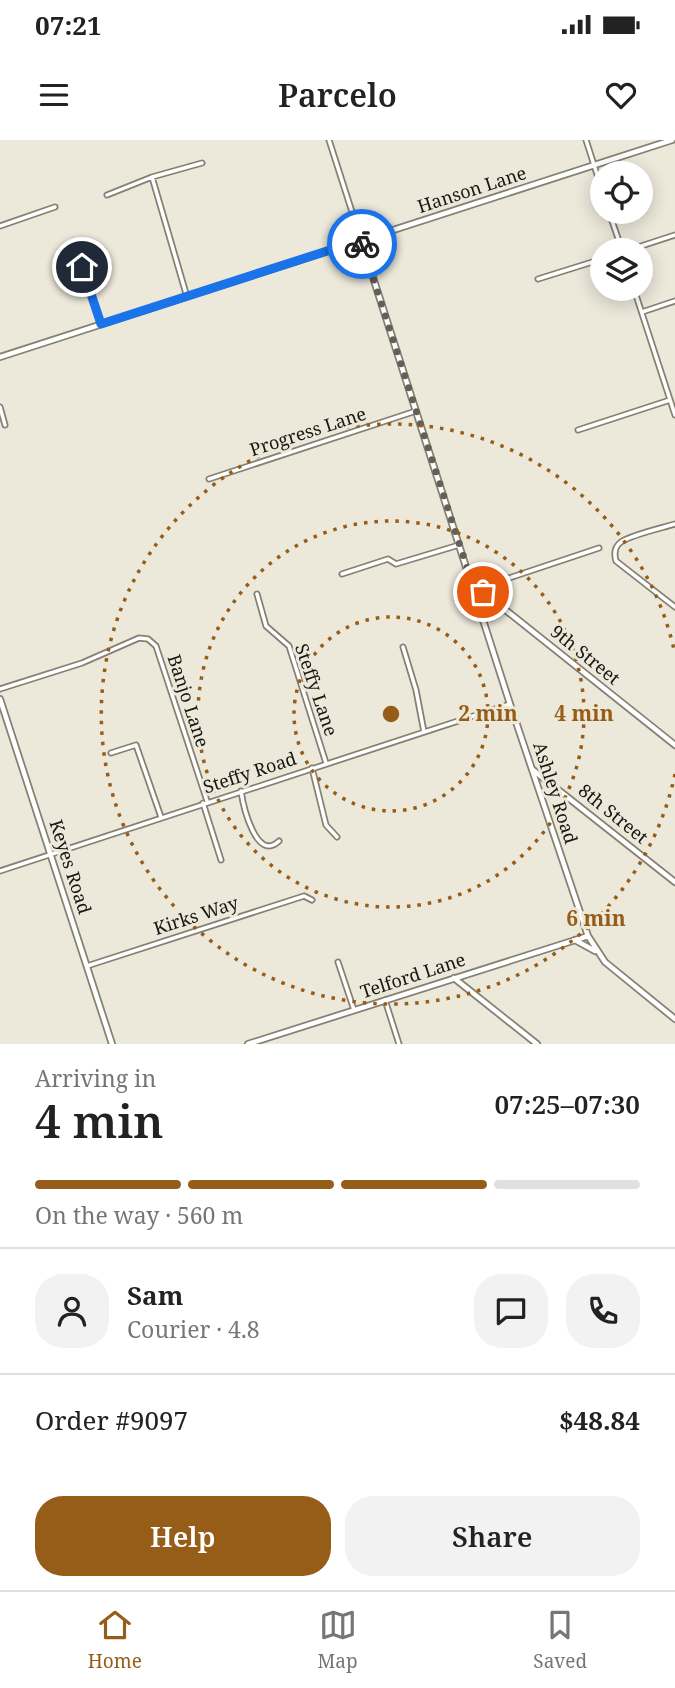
<!DOCTYPE html>
<html lang="en">
<head>
<meta charset="utf-8">
<style>
  body { margin:0; font-family:"Noto Serif",serif; background:#f2f2f2; color:#222; height:100vh; display:flex; flex-direction:column; font-size:26px; white-space:nowrap }
  * { box-sizing:border-box; margin:0 }
  p { font-size:23px; color:#767676 }
  .icon { flex:none; width:38px; height:38px; fill:none; stroke:currentColor; stroke-width:2; stroke-linecap:round; stroke-linejoin:round }
  .map { position:relative; height:904px; overflow:hidden }
  .details { display:flex; flex-direction:column; background:#fff; flex:1 }
  .details>* { flex:none }
  .controls { position:absolute; left:590px; top:21px; display:grid; gap:14px }
  .controls a { display:grid; place-items:center; width:63px; height:63px; border-radius:50%; background:#fff; box-shadow:0 4px 18px #0003; font-size:35px }
  .pin { position:absolute; display:grid; place-items:center; width:60px; height:60px; color:#fff; margin:-30px; border:4px solid #fff; border-radius:50%; box-shadow:0 2px 7px #0007 }
  .courier { position:absolute; display:grid; place-items:center; width:70px; height:70px; margin:-35px; border:5px solid #1a73e8; border-radius:50%; background:#fff; color:#222; box-shadow:0 2px 9px #0007 }
  .summary em { font-style:normal; font-weight:600 }
  .summary div { display:flex; flex-direction:column-reverse }
  .summary { display:flex; align-items:center; justify-content:space-between; height:119px; padding:0 35px }
  h1 { font-size:46px; font-weight:600; line-height:52px }
  .bar { display:grid; grid-template-columns:repeat(4,1fr); gap:10px 7px; align-content:center; height:84px; padding:0 35px }
  .bar i { height:9px; border-radius:5px; background:#e0e0e0 }
  .bar .active { background:#965d19 }
  .bar p { grid-column:span 4 }
  .line { display:flex; align-items:center; gap:18px; padding:0 35px; border-top:2px solid #e0e0e0 }
  .line div { flex:1 }
  .round { display:grid; place-items:center; flex:none; width:74px; height:74px; border-radius:28px; background:#f2f2f2 }
  .cta { display:flex; gap:14px; margin-top:auto; padding:14px 35px }
  .cta a { flex:1; height:80px; border-radius:28px; background:#965d19; color:#fff; font-size:28px; font-weight:600; line-height:80px; text-align:center }
  .cta a+a { background:#f2f2f2; color:#222 }
  .status { display:flex; justify-content:space-between; align-items:center; height:49px; padding:0 35px; background:#fff; direction:ltr }
  .status svg { height:19px; fill:currentColor }
  header { display:flex; justify-content:space-between; align-items:center; height:91px; padding:0 35px; background:#fff; font-size:32px; font-weight:600 }
  .dock { display:flex; justify-content:space-around; align-items:center; height:98px; border-top:2px solid #e0e0e0; background:#fff; font-size:19px; color:#767676 }
  .dock a { display:grid; justify-items:center; gap:4px }
  .dock .active { color:#965d19 }
  .map>svg:first-child { display:block }
</style>
</head>
<body>
<div class="status"><b>07:21</b><svg viewBox="0 0 49 12"><path d="M0 12V9h3v3zM5 12V6h3v6zM10 12V3h3v9zM15 12V0h3v12zM26 1h20v11H26zM47 4h2v5h-2z"/></svg></div>
<header><svg class="icon" aria-label="menu" viewBox="0 0 24 24"><path d="M4 6h16M4 12h16M4 18h16"/></svg>Parcelo<svg class="icon" aria-label="heart" viewBox="0 0 24 24"><path d="M12 20l-8-8c-3-5 5-10 8-4 3-6 11-1 8 4z"/></svg></header>
<div class="map">
<svg width="675" height="904" viewBox="0 0 675 904">
  <rect width="100%" height="100%" fill="#ece8da"/>
  <g fill="none" stroke-linecap="round" stroke-linejoin="round">
    <g stroke="#848073" stroke-width="7">
      <path id="minor" d="M329 0 361 100
        M586 0 602 50
        M152 37 187 157
        M107 55 152 37 202 23
        M609 72 622 110
        M0 86 55 67
        M629 110 675 95
        M82 126 101 184
        M538 139 602 119
        M634 149 675 275
        M642 172 675 161
        M0 267 5 285
        M578 290 670 260
        M209 339 416 271
        M675 384C662 388 631 395 621 402 614 407 614 414 616 421L675 467
        M342 434 388 419 396 424 459 405
        M483 452 491 444 599 408
        M257 454 266 486 289 506 326 623
        M403 507 416 550 424 592
        M0 549 82 523 139 498 148 499 156 506 207 661
        M111 613 136 605 161 677
        M312 628 326 685 337 697
        M241 651C243 665 256 723 279 701
        M203 663 221 720
        M0 731 510 564
        M338 822 354 870
        M87 826 304 756 312 760
        M385 860 399 904"/>
    </g>
    <g stroke="#848073" stroke-width="8">
      <path id="tertiary" d="M361 100 510 564 588 796 605 822 675 879
        M0 217 672 0
        M475 452H483L675 605
        M0 559 112 904
        M533 630 675 742
        M575 800 595 811
        M454 838 537 904
        M248 904 588 796"/>
    </g>
    <use href="#minor" stroke="#fff" stroke-width="3.5"/>
    <use href="#tertiary" stroke="#fff" stroke-width="4.5"/>
  </g>
  <g fill="none" stroke-linecap="round" stroke-linejoin="round">
    <path stroke="#636058" stroke-width="7" stroke-dasharray="0 12.6" d="M362 104 475 452H483"/>
    <path stroke="#1a73e8" stroke-width="9" d="M82 127 101 184 361 100 362 104"/>
  </g>
  <g fill="none" stroke="#965d19" stroke-width="3.5" stroke-dasharray="3.5 7">
    <circle cx="391" cy="574" r="97"/>
    <circle cx="391" cy="574" r="193"/>
    <path d="M675 634A290 290 0 1 1 675 514"/>
  </g>
  <g text-anchor="middle" stroke-width="6" stroke-linejoin="round" paint-order="stroke">
    <g font-size="18" fill="#191712" stroke="#ece8da">
      <text transform="translate(472 50) rotate(-18)" y="6">Hanson Lane</text>
      <text transform="translate(308 292) rotate(-18)" y="6">Progress Lane</text>
      <text transform="translate(585 515) rotate(39)" y="6">9th Street</text>
      <text transform="translate(316 550) rotate(71)" y="6">Steffy Lane</text>
      <text transform="translate(188 561) rotate(72)" y="6">Banjo Lane</text>
      <text transform="translate(250 633) rotate(-18)" y="6">Steffy Road</text>
      <text transform="translate(555 653) rotate(72)" y="6">Ashley Road</text>
      <text transform="translate(613 674) rotate(39)" y="6">8th Street</text>
      <text transform="translate(70 727) rotate(72)" y="6">Keyes Road</text>
      <text transform="translate(196 776) rotate(-18)" y="6">Kirks Way</text>
      <text transform="translate(413 836) rotate(-18)" y="6">Telford Lane</text>
    </g>
  </g>
  <circle cx="391" cy="574" r="10" fill="#965d19" stroke="#ece8da" stroke-width="3.5"/>
  <g font-size="21" text-anchor="middle" font-weight="bold" fill="#965d19" stroke="#ece8da" stroke-width="6" stroke-linejoin="round" paint-order="stroke">
    <text x="488" y="581">2 min</text>
    <text x="584" y="581">4 min</text>
    <text x="596" y="786">6 min</text>
  </g>
</svg>
<div class="controls">
<a><svg class="icon" aria-label="locate" viewBox="0 0 24 24"><circle cx="12" cy="12" r="6"/><path d="M12 2v4M12 18v4M2 12h4M18 12h4"/></svg></a>
<a><svg class="icon" aria-label="layers" viewBox="0 0 24 24"><path d="M12 4l9 5-9 5-9-5zM3 14l9 5 9-5"/></svg></a>
</div>
<div class="pin" style="left:483px;top:452px;background:#ea580c"><svg class="icon" aria-label="bag" viewBox="0 0 24 24"><path d="M5 8h14l-1 12H6zM9 8a3 3 0 0 1 6 0"/></svg></div>
<div class="pin" style="left:82px;top:127px;background:#1f2937"><svg class="icon" aria-label="home" viewBox="0 0 24 24"><path d="M3 11l9-7 9 7M6 9v11h12V9"/></svg></div>
<div class="courier" style="left:362px;top:104px"><svg class="icon" aria-label="bike" viewBox="0 0 24 24"><circle cx="6" cy="16" r="4"/><circle cx="18" cy="16" r="4"/><path d="M6 16l4-8h5l3 8M10 8l3 8H6M13 5h3"/></svg></div>
</div>
<section class="details">
<div class="summary"><div><h1>4 min</h1><p>Arriving in</p></div><em>07:25–07:30</em></div>
<div class="bar"><i class="active"></i><i class="active"></i><i class="active"></i><i></i><p>On the way · 560 m</p></div>
<div class="line" style="height:126px"><a class="round"><svg class="icon" aria-label="person" viewBox="0 0 24 24"><circle cx="12" cy="8" r="4"/><path d="M4 21q1-7 8-7t8 7"/></svg></a><div><b>Sam</b><p>Courier · 4.8</p></div><a class="round"><svg class="icon" aria-label="chat" viewBox="0 0 24 24"><path d="M4 5h16v11H9l-5 4z"/></svg></a><a class="round"><svg class="icon" aria-label="phone" viewBox="0 0 24 24"><path d="M5 4h4l2 5-3 2q2 4 5 5l2-3 5 2v4C11 20 4 13 5 4z"/></svg></a></div>
<div class="line" style="height:91px"><div>Order #9097</div><b>$48.84</b></div>
<div class="cta"><a>Help</a><a>Share</a></div>
</section>
<nav class="dock">
<a class="active"><svg class="icon" aria-label="home" viewBox="0 0 24 24"><path d="M3 11l9-7 9 7M6 9v11h12V9"/></svg>Home</a>
<a><svg class="icon" aria-label="map" viewBox="0 0 24 24"><path d="M3 6l6-2 6 2 6-2v14l-6 2-6-2-6 2zM9 4v14M15 6v14"/></svg>Map</a>
<a><svg class="icon" aria-label="saved" viewBox="0 0 24 24"><path d="M7 4h10v16l-5-4-5 4z"/></svg>Saved</a>
</nav>
</body>
</html>
